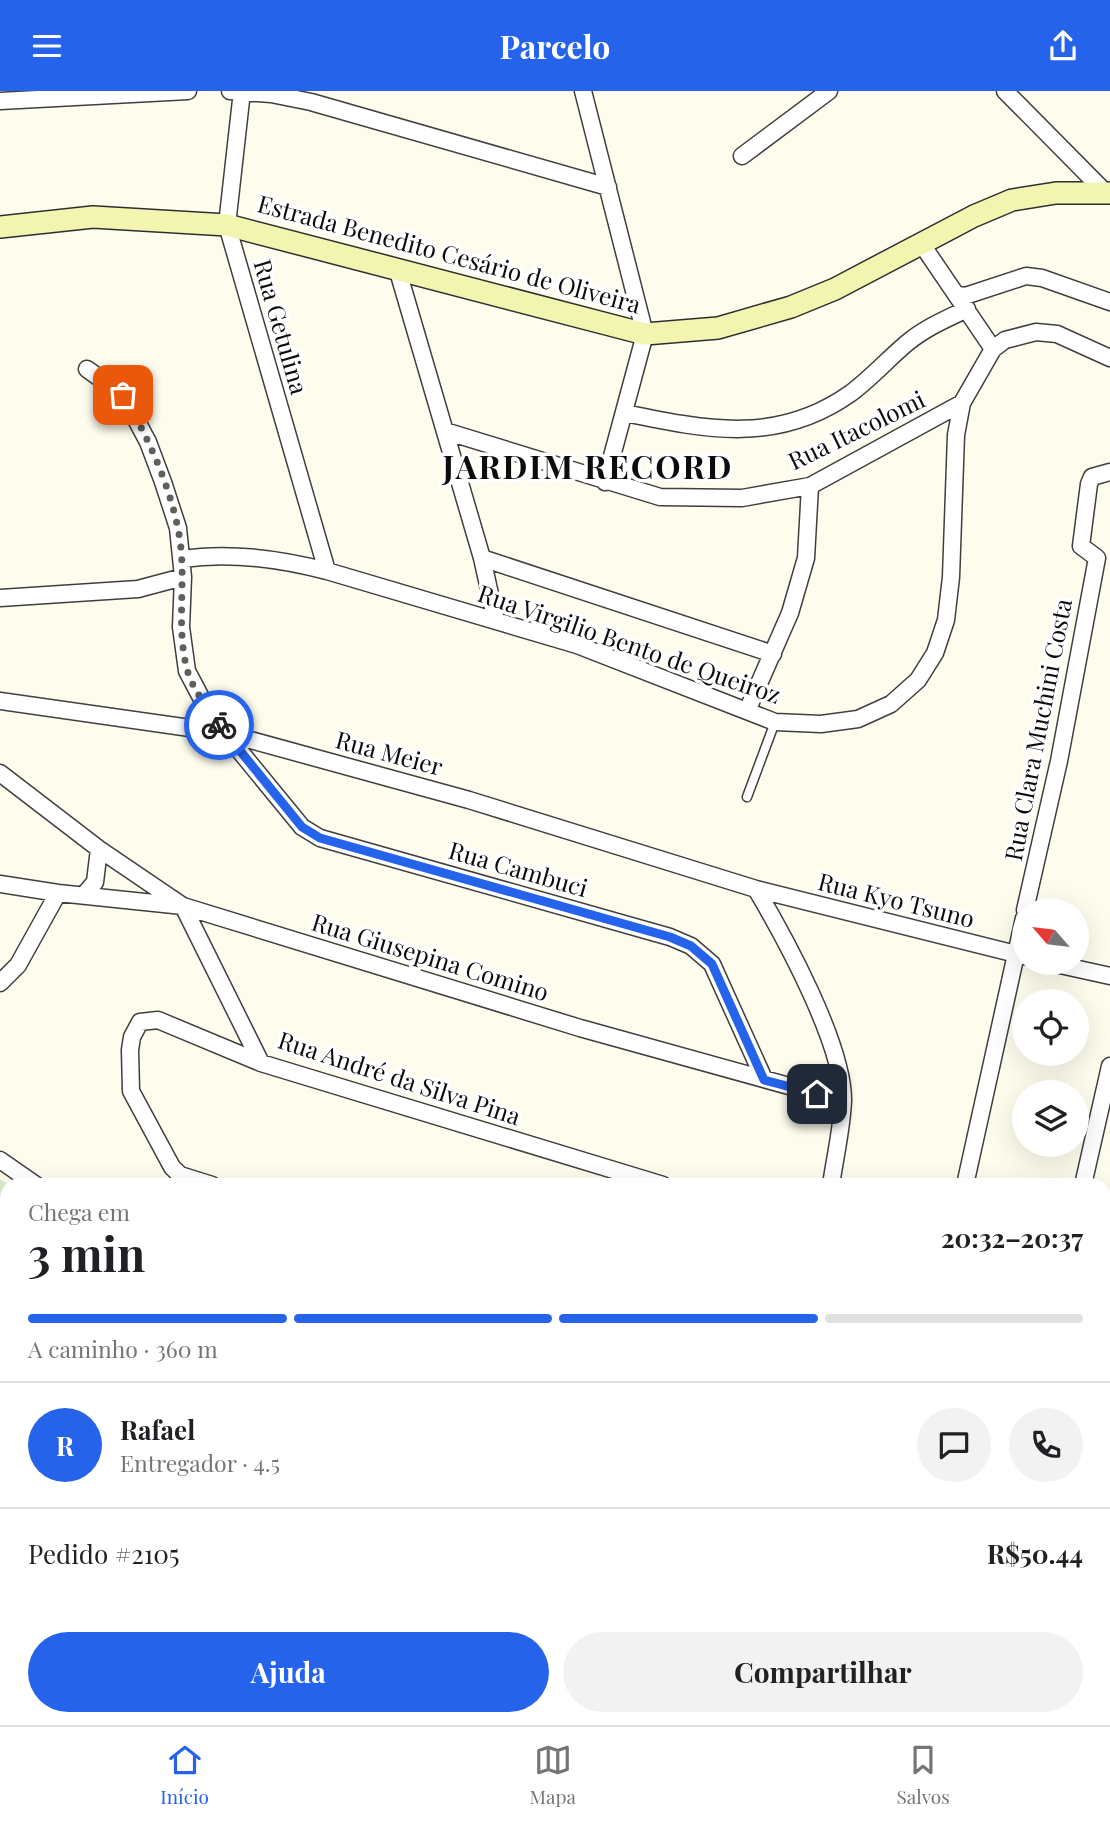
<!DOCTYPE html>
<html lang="pt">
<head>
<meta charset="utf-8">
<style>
  body { margin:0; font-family:"Playfair Display",serif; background:#f2f2f2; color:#202124; height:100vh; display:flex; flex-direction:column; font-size:26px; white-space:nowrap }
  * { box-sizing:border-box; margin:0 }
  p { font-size:23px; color:#757577 }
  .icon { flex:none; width:38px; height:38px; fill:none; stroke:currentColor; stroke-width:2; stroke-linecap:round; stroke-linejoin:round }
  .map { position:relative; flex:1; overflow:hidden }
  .details { position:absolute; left:0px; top:1087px; width:1111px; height:548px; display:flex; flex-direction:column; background:#fff; border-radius:21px 21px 0 0; box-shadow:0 7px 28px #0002 }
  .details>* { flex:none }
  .needle { width:46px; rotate:298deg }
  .tools { position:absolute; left:1012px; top:807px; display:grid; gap:14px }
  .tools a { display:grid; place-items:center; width:77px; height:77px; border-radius:50%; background:#fff; box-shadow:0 7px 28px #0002; font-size:35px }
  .pin { position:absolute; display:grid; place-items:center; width:60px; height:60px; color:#fff; margin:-30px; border-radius:14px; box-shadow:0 4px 10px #0006 }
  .courier { position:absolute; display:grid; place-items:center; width:70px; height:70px; margin:-35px; border:5px solid #2563eb; border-radius:50%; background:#fff; color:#222; box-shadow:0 2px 9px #0007 }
  .overview em { font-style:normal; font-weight:700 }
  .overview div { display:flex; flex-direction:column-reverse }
  .overview { display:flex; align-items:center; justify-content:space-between; height:119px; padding:0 28px }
  h1 { font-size:46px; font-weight:700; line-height:52px }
  .bar { display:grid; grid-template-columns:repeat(4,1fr); gap:10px 7px; align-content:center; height:84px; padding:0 28px }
  .bar i { height:9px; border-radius:5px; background:#e0e0e0 }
  .bar .active { background:#2563eb }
  .bar p { grid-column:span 4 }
  .line { display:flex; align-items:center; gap:18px; padding:0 28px; border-top:2px solid #e0e0e0 }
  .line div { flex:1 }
  .round { display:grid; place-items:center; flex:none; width:74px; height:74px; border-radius:37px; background:#f2f2f2 }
  .action { display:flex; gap:14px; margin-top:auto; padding:14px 28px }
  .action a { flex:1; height:80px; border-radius:42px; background:#2563eb; color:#fff; font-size:28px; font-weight:700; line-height:80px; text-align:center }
  .action a+a { background:#f2f2f2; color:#202124 }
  header { display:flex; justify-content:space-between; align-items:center; height:91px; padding:0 28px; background:#2563eb; color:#fff; font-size:32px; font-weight:700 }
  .tabs { display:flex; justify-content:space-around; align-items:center; height:98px; border-top:2px solid #e0e0e0; background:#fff; font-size:19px; color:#757577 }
  .tabs a { display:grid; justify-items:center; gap:4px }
  .tabs .active { color:#2563eb }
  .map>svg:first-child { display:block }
</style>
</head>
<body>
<header><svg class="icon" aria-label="menu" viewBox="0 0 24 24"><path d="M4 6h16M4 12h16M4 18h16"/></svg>Parcelo<svg class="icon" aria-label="share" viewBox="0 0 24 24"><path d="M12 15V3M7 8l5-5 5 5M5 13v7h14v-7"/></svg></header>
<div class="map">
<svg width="1110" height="1634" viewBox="0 0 1110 1634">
  <rect width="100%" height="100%" fill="#fdfced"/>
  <path fill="#dbeccc" d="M0 1088 9 1094 7 1397H0Z"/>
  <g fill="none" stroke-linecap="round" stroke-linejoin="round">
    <path stroke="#477bbd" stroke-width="4.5" d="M1104 1416 1110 1409
      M893 1634 897 1628"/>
    <g stroke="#3f3f3f" stroke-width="11">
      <path id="lane" d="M747 706 775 631
        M0 1212 7 1148"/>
    </g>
    <g stroke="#3f3f3f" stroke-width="19">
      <path id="street" d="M230 0 271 3 311 11 608 96
        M242 0 227 134 327 480
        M583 0 645 243 605 391
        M1005 0 1106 102
        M0 10 188 0
        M742 65 829 0
        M923 155 993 258
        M397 177 482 467 496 530
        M958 204 965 205 1026 185 1042 187 1110 211
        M87 278 123 304 148 351 163 391 178 437 183 486 181 536 187 580 205 614 225 642 302 736 320 747 670 846 691 855 712 873 764 988
        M625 322C707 339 778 354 851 302 871 287 888 268 907 252 925 237 946 228 967 218
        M445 340 660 406 742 407 810 395 962 312
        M482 467 773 563
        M1097 467 1081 455 1089 393 1092 386 1110 381
        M182 468C229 461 281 468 327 480L577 554 775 631 821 633 858 628 891 613 918 589 935 562 946 529 951 486 956 344 962 312 993 258 1005 249 1036 241 1057 243 1110 267
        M0 507 138 498 183 486
        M0 610 225 642 469 709 756 798 1024 865
        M747 620 790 522 806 467 810 395
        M0 682 99 758 183 815 261 972 663 1094
        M0 793 58 802 183 815 580 937 843 1010
        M756 798C785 847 843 953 843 1009 842 1037 835 1066 831 1094
        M84 804 95 791 99 758
        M1025 819 1059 670 1097 467
        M1051 872 1110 885
        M0 892 18 874 58 802
        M0 1069 36 1094
        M212 1094 180 1084 172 1076 131 1000 130 959 132 946 140 931 158 929 261 972
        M965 1094 1024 827
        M1083 1094 1110 975
        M1104 1369 1110 1363
        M0 1406H7
        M0 1577 7 1569
        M266 1634 268 1628
        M822 1634 825 1628"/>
    </g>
    <g stroke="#2e2e2e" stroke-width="24">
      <path id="secondary" d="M0 136 93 126 227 134 645 243 718 237 791 216 835 198 974 125 1012 109 1056 102H1110"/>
    </g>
    <use href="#lane" stroke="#fff" stroke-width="8"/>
    <use href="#street" stroke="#fff" stroke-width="16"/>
    <use href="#secondary" stroke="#f2f5b0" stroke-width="21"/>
  </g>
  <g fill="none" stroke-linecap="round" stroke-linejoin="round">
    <path stroke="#60605b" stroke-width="7" stroke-dasharray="0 12.6" d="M123 304C147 344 169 392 178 438 188 485 175 532 187 578 192 598 208 617 219 634"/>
    <path stroke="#2563eb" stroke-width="9" d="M219 634 302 736 320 747 670 846 691 855 712 873 764 989 817 1003"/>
  </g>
  <g text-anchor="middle" stroke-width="7" stroke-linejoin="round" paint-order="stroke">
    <g font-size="24" fill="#0c0c0c" stroke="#fff">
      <text transform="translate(449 164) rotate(15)" y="8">Estrada Benedito Cesário de Oliveira</text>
      <text transform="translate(280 236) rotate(74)" y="8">Rua Getulina</text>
      <text transform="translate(857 340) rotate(-26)" y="8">Rua Itacolomi</text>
      <text transform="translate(629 554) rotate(19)" y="8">Rua Virgilio Bento de Queiroz</text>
      <text transform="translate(1039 639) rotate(-79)" y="8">Rua Clara Muchini Costa</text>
      <text transform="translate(389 663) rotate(15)" y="8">Rua Meier</text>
      <text transform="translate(518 779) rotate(16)" y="8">Rua Cambuci</text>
      <text transform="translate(896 810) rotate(14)" y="8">Rua Kyo Tsuno</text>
      <text transform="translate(430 867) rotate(17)" y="8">Rua Giusepina Comino</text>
      <text transform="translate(399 988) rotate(18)" y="8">Rua André da Silva Pina</text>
    </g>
    <g font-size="32" font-weight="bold" letter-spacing="2" fill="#0c0c0c" stroke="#fff">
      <text x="588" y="388">JARDIM RECORD</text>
    </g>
  </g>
</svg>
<div class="tools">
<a><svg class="needle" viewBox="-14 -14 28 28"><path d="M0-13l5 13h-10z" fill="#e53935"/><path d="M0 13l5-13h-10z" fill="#757577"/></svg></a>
<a><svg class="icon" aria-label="locate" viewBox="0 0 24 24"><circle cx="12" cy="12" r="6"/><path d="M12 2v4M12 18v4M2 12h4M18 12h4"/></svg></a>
<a><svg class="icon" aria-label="layers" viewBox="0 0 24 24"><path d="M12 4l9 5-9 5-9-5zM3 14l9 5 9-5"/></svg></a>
</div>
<div class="pin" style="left:123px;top:304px;background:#ea580c"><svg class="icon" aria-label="bag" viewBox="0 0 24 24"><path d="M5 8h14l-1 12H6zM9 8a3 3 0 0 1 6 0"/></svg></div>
<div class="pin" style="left:817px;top:1003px;background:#1f2937"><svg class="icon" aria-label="home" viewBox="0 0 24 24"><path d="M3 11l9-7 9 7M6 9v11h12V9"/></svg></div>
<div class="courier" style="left:219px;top:634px"><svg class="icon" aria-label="bike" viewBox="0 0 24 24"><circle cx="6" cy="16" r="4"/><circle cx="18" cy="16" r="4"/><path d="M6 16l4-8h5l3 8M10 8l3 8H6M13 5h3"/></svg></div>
<section class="details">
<div class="overview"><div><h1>3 min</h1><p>Chega em</p></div><em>20:32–20:37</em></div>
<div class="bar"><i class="active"></i><i class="active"></i><i class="active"></i><i></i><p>A caminho · 360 m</p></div>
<div class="line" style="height:126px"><b class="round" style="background:#2563eb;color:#fff">R</b><div><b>Rafael</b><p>Entregador · 4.5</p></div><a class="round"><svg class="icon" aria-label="chat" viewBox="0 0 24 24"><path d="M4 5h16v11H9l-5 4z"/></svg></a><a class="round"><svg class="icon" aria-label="phone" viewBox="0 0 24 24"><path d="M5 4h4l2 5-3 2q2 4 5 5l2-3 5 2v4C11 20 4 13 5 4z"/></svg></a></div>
<div class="line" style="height:91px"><div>Pedido #2105</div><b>R$50.44</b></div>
<div class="action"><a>Ajuda</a><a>Compartilhar</a></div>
</section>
</div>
<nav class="tabs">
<a class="active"><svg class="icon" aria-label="home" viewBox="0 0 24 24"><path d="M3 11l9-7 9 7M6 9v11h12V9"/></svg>Início</a>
<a><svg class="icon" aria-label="map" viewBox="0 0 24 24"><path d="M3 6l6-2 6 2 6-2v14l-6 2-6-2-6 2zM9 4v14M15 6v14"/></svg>Mapa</a>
<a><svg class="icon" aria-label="saved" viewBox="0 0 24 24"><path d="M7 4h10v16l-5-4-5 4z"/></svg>Salvos</a>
</nav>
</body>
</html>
